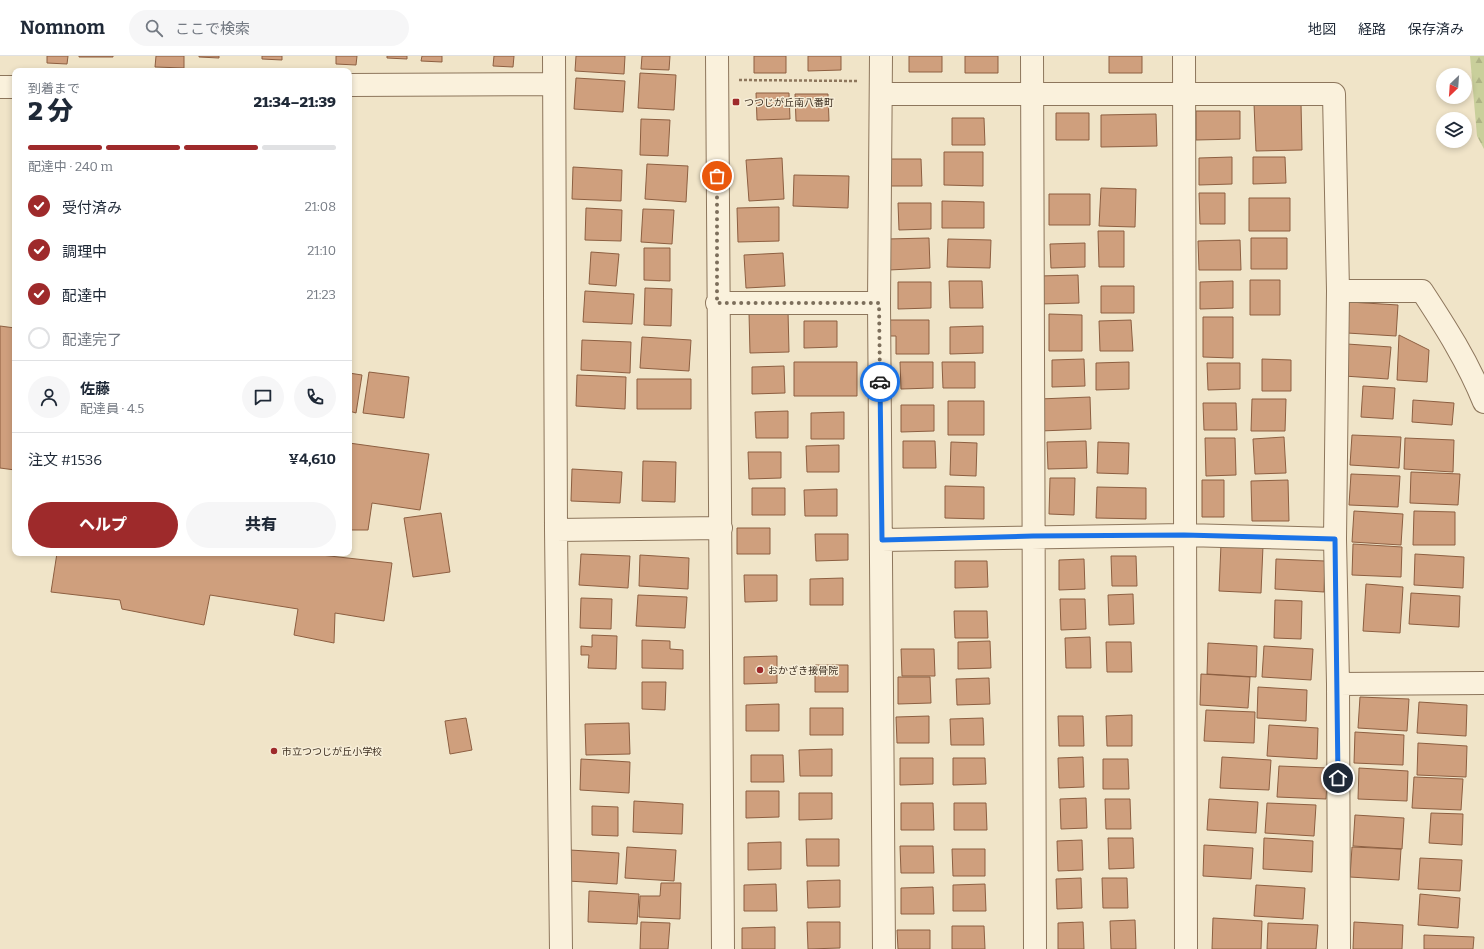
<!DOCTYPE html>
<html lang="ja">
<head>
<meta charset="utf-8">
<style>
  body { margin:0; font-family:Bitter,"Noto Sans JP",serif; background:#f6f6f7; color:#1f2937; height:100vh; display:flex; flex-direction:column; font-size:15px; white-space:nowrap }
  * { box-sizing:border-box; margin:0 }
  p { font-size:13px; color:#747a83 }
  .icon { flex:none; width:22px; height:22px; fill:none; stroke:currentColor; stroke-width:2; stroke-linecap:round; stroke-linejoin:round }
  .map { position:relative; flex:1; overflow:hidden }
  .side { position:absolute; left:12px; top:12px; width:340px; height:488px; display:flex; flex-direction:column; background:#fff; border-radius:8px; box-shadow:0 2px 6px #0003 }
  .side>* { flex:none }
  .needle { width:26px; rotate:205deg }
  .fabs { position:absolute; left:1436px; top:12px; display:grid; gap:8px }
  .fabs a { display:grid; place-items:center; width:36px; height:36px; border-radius:50%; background:#fff; box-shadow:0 2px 6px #0003; font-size:20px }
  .pin { position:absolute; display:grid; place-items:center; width:34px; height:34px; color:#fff; margin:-17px; border:2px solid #fff; border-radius:50%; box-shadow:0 1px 4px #0007 }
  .courier { position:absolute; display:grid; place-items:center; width:40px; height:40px; margin:-20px; border:3px solid #1a73e8; border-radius:50%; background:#fff; color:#222; box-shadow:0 1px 5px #0007 }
  .overview em { font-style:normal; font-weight:800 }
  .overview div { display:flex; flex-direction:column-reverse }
  .overview { display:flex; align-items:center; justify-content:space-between; height:68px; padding:0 16px }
  h1 { font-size:26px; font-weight:800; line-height:30px }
  .bar { display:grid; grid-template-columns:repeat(4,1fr); gap:6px 4px; align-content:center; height:48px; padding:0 16px }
  .bar i { height:5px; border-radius:3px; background:#e0e1e3 }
  .bar .selected { background:#9e2a2b }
  .bar p { grid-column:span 4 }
  .line { display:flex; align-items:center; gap:10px; padding:0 16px; border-top:1px solid #e0e1e3 }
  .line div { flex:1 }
  .round { display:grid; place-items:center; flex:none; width:42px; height:42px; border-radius:21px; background:#f6f6f7 }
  ol { padding:0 16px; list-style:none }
  li { display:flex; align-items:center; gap:12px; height:44px }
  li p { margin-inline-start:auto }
  li .icon { padding:4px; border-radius:50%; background:#9e2a2b; color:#fff; stroke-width:4 }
  li:last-child { color:#747a83 }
  li i { width:22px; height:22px; border:2px solid #e0e1e3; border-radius:50% }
  .primary-button { display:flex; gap:8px; margin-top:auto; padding:8px 16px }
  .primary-button a { flex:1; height:46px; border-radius:24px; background:#9e2a2b; color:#fff; font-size:16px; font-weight:800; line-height:46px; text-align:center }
  .primary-button a+a { background:#f6f6f7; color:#1f2937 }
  header { display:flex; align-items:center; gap:24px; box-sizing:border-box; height:56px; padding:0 20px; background:#fff; border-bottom:1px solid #e0e1e3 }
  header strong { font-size:19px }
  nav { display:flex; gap:22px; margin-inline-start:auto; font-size:14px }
  .search { width:280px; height:36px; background:#f6f6f7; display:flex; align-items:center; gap:10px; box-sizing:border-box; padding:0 14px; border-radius:22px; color:#747a83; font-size:15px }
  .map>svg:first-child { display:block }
</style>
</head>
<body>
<header>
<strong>Nomnom</strong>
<div class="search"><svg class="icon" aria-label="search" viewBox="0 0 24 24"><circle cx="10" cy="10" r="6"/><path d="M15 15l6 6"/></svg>ここで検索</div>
<nav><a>地図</a><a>経路</a><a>保存済み</a></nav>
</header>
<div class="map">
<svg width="1484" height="893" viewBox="0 0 1484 893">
  <defs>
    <pattern id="forest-firs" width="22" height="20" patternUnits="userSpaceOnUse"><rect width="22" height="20" fill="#c9cf9b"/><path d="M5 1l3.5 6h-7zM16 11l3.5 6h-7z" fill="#aeb285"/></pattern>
  </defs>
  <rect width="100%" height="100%" fill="#f0e4c8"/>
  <path fill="url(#forest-firs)" d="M1470 0H1484V93L1477 80Z"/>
  <path fill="#cf9f7d" stroke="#8d5f41" d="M47 0H68L67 8 47 7Z
    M79 0H113V1H79Z
    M156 0H184V12L155 11Z
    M199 0H219V2L199 1Z
    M262 0H282V4L262 3Z
    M336 0H357L356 9 336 8Z
    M387 0H407V3L387 2Z
    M422 0H442V6L421 5Z
    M494 0H514L513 11 493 10Z
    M576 0H625L624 18 575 15Z
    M642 0H670L669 14 641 13Z
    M754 0H786V17H754Z
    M808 0H841V14L808 15Z
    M909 0H942V16H909Z
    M965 0H998V17H965Z
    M1109 0H1142V17H1109Z
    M640 17 676 19 674 54 638 52Z
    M576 22 625 25 623 56 574 53Z
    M756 37H789L790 63 757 64Z
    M795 38H828L829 65H796Z
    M1301 47 1302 94 1256 95 1254 48Z
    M1196 55H1240V83L1196 84Z
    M1056 57H1089V84H1056Z
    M1156 58 1157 90 1101 91V59Z
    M952 62H984L985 89H952Z
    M641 63 670 64 668 100 640 99Z
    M944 96H983V130L944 129Z
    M1232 101V128L1199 129V102Z
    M1253 101H1285L1286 127 1253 128Z
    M782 102 784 143 749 145 746 104Z
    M888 103H921L922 130H889Z
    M647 108 688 110 686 146 645 143Z
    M573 111 622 114 621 145 572 143Z
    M794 119 849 120 848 152 793 150Z
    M1101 132 1136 133 1135 171 1099 170Z
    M1199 137H1225V168H1200Z
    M1049 138H1090V169H1049Z
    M1249 142H1290V175H1249Z
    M942 145 984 146V172H942Z
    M898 147H931V173L899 174Z
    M779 151V185L738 186 737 152Z
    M586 152 622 154 621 185 585 184Z
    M643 153 674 154 672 188 641 186Z
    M1098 175H1124V211H1099Z
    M929 182 930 212 889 214 887 183Z
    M1251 182H1287V213H1251Z
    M948 183 991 184 990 212 947 211Z
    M1240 184 1241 214H1199L1198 185Z
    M1085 187V211L1051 212 1050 188Z
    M644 192H670V225L644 224Z
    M591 196 619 198 616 230 589 228Z
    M783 197 785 230 746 232 744 199Z
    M1078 219 1079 247 1040 248 1039 220Z
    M1250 224H1280V259H1250Z
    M949 225H982L983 252H950Z
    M1233 225V252L1200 253V226Z
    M898 226H931V252L898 253Z
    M1101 230H1134V257H1101Z
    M645 232 672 233 671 270 644 269Z
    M585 235 634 238 632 268 583 266Z
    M1349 246 1398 249 1396 280 1347 277Z
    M788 255 789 296 750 297 749 257Z
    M1049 258 1082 259V295H1049Z
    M1203 261H1233V302L1203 301Z
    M884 264H929V298H896V280H884Z
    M1131 264 1133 295H1100L1099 265Z
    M804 265H837V291L804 292Z
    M0 270 15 272V414L0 412Z
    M983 270V297L950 298V271Z
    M1399 279 1429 294 1427 326 1397 324Z
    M642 281 691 284 689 315 640 312Z
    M582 284 631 286 630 317 581 314Z
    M1347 288 1391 291 1388 323 1344 320Z
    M1084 303 1085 330 1052 331V304Z
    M1262 303 1291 304V335H1262Z
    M794 306H857V340H794Z
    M900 306H933V332L901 333Z
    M942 306H975V332H943Z
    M1129 306V333L1096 334V307Z
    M1207 307H1240V333L1208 334Z
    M784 310 785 337 752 338V311Z
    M369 316 409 321 404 362 363 357Z
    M349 317 362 319 356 357 349 355Z
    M577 319 626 321 625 353 576 350Z
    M637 323H691V353H637Z
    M1363 330 1395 332 1393 363 1361 361Z
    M1090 341 1091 373 1040 375 1039 343Z
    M1252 343H1286L1285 375H1251Z
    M1413 344 1454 347 1452 369 1412 366Z
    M948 345H984V379H948Z
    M1203 347H1236L1237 374H1204Z
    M901 349H934V375L901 376Z
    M788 355V382H756L755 356Z
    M844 356V383H811V357Z
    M1352 379 1401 381 1399 412 1350 409Z
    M1284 381 1286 417 1255 418 1253 383Z
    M1205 382H1235L1236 419 1206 420Z
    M1405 382 1454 384 1453 416 1404 413Z
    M903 385H935L936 412H903Z
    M1086 385 1087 412 1048 413 1047 386Z
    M951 386 977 387 976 420 950 419Z
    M1098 386 1129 387 1128 418 1097 417Z
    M349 387 429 398 420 454 372 447 368 474H349Z
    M839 389V416H807L806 390Z
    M748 396H781V422L749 423Z
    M643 405 676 406 675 446 642 445Z
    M572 413 622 416 620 447 571 445Z
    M1411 416 1460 418 1458 449 1410 447Z
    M1351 418 1400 420 1398 451 1349 449Z
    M1050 422H1075L1074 459 1049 458Z
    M1202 424H1224V461H1202Z
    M1288 424 1289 465H1252L1251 425Z
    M945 430 984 431V463L945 462Z
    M1097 431 1146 432V463L1096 462Z
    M752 432H785V459H752Z
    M837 433V460H805L804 434Z
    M1354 455 1403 458 1401 489 1352 486Z
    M1414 455 1455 456V489H1413Z
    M441 457 450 516 413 521 404 462Z
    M737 472H770V498H737Z
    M815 478H848V504L816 505Z
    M1221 488 1263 490 1261 537 1219 535Z
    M1353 488 1402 491 1401 521 1352 519Z
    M57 497H303L392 507 384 565 335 557 334 587 294 579 298 553 210 539 204 569 122 553 120 544 51 536Z
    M581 498 630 500 628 532 579 529Z
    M1415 498 1464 501 1463 532 1414 529Z
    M640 499 689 502 688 533 639 530Z
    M1111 500H1136L1137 530H1112Z
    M1084 503 1085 533 1059 534V504Z
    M1276 503 1325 505 1324 536 1275 533Z
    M955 505H987L988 531 955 532Z
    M744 519H777V545L745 546Z
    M843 522V549H810V523Z
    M1366 528 1403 531 1400 577 1363 575Z
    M1411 537 1460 540 1459 571 1409 568Z
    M1133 538 1134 568 1109 569 1108 539Z
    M638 539 687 541 685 572 636 570Z
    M581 542 612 543 611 573 580 572Z
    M1060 543H1085L1086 573 1061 574Z
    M1275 544 1302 545 1301 583 1274 582Z
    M954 555H987L988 582H955Z
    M592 579 617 580 616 613 588 612 589 599H581V590L592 591Z
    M1090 581 1091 612H1066L1065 582Z
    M642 584 670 585V593L683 594V613L642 612Z
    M990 585 991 612 958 613V586Z
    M1106 586H1131L1132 616H1107Z
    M1208 587 1257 590 1256 621 1207 618Z
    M1264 590 1313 593 1311 624 1262 621Z
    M901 593H934L935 620H902Z
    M777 600V627L744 628V601Z
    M815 609H848V636H815Z
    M1201 618 1250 621 1248 652 1200 649Z
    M898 621H930L931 647 898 648Z
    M989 622 990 648 957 649 956 623Z
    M642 626H666L665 654 642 653Z
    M1258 631 1307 634 1306 665 1257 662Z
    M1360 641 1409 643 1407 675 1358 672Z
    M1419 646 1467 649 1466 680 1417 677Z
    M779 648V675H746V649Z
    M810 652H843V679H810Z
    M1206 654 1255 656 1254 687 1204 685Z
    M1132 659V690H1107L1106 660Z
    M929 660V687H897L896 661Z
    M1058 660H1083L1084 690H1059Z
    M466 662 472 694 450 698 445 665Z
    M983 662 984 689H951L950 663Z
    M629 667 630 698 586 699 585 668Z
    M1269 669 1318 672 1317 703 1267 700Z
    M1355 676 1404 679 1403 709 1354 707Z
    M1418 687 1467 690 1466 721 1417 719Z
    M832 693V720H800L799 694Z
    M751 699H783L784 726H751Z
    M1083 701 1084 731 1059 732 1058 702Z
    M1222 701 1271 704 1269 734 1220 732Z
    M900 702H933V728L900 729Z
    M953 702H985L986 728 953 729Z
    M581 703 630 706 629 737 580 734Z
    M1103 703H1128L1129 733H1103Z
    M1279 710 1328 712 1326 743 1277 741Z
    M1359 712 1408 715 1407 745 1358 743Z
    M1414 721 1463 723 1461 754 1412 752Z
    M746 735H779V761L746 762Z
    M799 737H832V763L799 764Z
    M1086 742 1087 772 1061 773 1060 743Z
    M1105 743H1130L1131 773H1106Z
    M1209 743 1258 746 1256 777 1207 774Z
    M634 745 683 748 682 778 633 776Z
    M901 747H933L934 774H901Z
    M954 747H986L987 774H954Z
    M1267 747 1316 749 1314 780 1265 777Z
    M592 750 618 751V780L592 779Z
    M1431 757 1463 758 1462 789 1429 787Z
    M1355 759 1404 762 1402 793 1353 790Z
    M1108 782H1133L1134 812 1109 813Z
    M1264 782 1313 785 1312 816 1263 813Z
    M806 783H839V810H807Z
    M1082 784 1083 814 1058 815 1057 785Z
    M781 786V813L748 814V787Z
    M1204 789 1253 792 1251 823 1203 820Z
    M900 790H933L934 817H901Z
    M627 791 676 794 674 825 625 822Z
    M1352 791 1401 793 1399 824 1350 821Z
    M952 793H985V820H953Z
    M570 794 619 797 617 828 568 825Z
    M1420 802 1462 804 1460 835 1418 833Z
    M1081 822 1082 852 1057 853 1056 823Z
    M1102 822H1127L1128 852H1103Z
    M840 824V851L808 852 807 825Z
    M661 827H681L680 863 639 861 640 840H660Z
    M776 828 777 855H744V829Z
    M985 828 986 855H953V829Z
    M1256 829 1305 832 1303 863 1254 860Z
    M933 831 934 858H901V832Z
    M589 835 639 838 637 868 588 866Z
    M1420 838 1460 842 1458 872 1418 869Z
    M1213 862 1262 865 1261 893H1212Z
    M1135 864 1136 893H1111L1110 865Z
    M641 866 670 867 668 893H640Z
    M807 866H840V892L808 893Z
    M1083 866 1084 893H1058V867Z
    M1354 866 1403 869 1402 893H1353Z
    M1268 867 1318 869 1316 893H1267Z
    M952 870H984L985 893H952Z
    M775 871V893H742V872Z
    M897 874H930V893H898Z
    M1424 879 1474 881 1473 893H1424Z"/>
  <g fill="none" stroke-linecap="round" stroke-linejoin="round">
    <g stroke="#8d765c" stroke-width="24">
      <path id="minor" d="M554 0 556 474 561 893
        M717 0 723 893
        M881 0 879 247 884 893
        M1032 0 1035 893
        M1184 0 1186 893
        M349 29 554 28
        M0 31H15
        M881 38H1334L1338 235 1335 483 1338 628 1339 893
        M1338 235H1422C1445 270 1468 306 1484 346
        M717 247H879
        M556 474 721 472
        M882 484 1184 479 1335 483
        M1338 628 1484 627"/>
    </g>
    <path stroke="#8d765c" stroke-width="2.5" stroke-dasharray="3 2" stroke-linecap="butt" d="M739 24 858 25"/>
    <use href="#minor" stroke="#faf1dc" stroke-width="22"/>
  </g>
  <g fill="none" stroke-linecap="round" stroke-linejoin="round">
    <path stroke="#7c6e5b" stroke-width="4" stroke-dasharray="0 7.2" d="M717 120V247H879L880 326"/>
    <path stroke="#1a73e8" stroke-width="5" d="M880 326 882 484 1033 480 1184 479 1335 483 1338 722"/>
  </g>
  <g fill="#9e2a2b" stroke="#f7eed8" stroke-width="1.5">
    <rect x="732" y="42" width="8" height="8" rx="2"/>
    <circle cx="760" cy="614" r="4"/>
    <circle cx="274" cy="695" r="4"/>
  </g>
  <g text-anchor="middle" stroke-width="3" stroke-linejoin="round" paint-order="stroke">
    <g font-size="10" fill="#3d2e20" stroke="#f7eed8" text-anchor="start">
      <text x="744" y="50">つつじが丘南八番町</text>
      <text x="768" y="618">おかざき接骨院</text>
      <text x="282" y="699">市立つつじが丘小学校</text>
    </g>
  </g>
</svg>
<div class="fabs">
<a><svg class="needle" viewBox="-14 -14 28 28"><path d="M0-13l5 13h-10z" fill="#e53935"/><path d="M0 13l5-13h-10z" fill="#747a83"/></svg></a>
<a><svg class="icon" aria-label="layers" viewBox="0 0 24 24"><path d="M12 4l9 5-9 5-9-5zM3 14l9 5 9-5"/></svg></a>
</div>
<div class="pin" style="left:717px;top:120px;background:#ea580c"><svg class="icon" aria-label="bag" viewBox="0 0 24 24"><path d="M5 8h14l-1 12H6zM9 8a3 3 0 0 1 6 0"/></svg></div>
<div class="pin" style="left:1338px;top:722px;background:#1f2937"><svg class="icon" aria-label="home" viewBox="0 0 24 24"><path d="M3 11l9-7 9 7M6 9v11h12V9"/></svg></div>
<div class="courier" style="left:880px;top:326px"><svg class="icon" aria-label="car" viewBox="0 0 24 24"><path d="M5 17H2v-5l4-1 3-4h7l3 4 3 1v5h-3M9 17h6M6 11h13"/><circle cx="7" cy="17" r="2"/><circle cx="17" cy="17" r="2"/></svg></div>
<section class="side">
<div class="overview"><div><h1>2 分</h1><p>到着まで</p></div><em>21:34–21:39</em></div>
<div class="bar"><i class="selected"></i><i class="selected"></i><i class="selected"></i><i></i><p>配達中 · 240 m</p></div>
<ol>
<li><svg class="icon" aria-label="check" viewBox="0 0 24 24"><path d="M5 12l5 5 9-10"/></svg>受付済み<p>21:08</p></li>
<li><svg class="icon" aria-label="check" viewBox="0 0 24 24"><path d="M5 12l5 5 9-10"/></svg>調理中<p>21:10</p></li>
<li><svg class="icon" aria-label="check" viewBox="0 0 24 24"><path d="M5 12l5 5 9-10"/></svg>配達中<p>21:23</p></li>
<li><i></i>配達完了</li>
</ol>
<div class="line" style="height:72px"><a class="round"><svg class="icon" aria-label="person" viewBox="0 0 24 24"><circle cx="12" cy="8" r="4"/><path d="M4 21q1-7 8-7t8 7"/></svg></a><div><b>佐藤</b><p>配達員 · 4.5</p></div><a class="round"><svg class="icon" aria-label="chat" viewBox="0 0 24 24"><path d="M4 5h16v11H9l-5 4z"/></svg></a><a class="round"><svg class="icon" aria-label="phone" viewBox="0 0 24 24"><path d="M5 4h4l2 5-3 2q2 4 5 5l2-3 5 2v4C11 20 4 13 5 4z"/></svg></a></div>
<div class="line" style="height:52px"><div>注文 #1536</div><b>¥4,610</b></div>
<div class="primary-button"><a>ヘルプ</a><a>共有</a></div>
</section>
</div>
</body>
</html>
